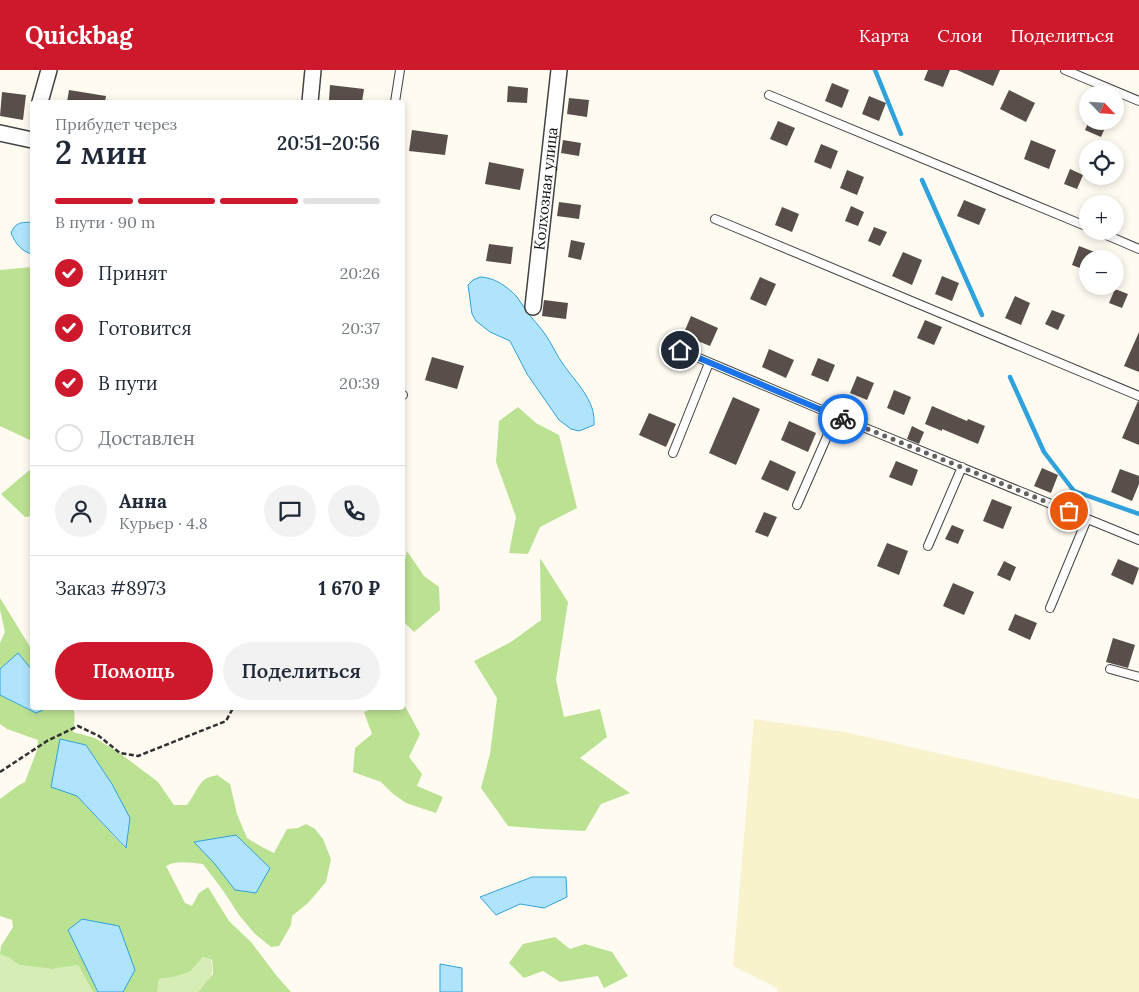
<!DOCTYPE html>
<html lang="ru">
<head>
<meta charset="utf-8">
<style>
  body { margin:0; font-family:Lora,serif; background:#f2f2f3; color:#1f2937; height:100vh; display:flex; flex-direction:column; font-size:19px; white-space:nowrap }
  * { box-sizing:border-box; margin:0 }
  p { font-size:16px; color:#747a83 }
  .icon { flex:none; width:28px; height:28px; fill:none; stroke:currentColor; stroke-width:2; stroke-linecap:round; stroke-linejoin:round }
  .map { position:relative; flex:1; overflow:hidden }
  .drawer { position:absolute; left:30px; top:30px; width:375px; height:610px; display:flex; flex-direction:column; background:#fff; border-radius:5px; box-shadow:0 2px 8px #0003 }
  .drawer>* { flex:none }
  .needle { width:32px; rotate:115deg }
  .buttons { position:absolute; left:1079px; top:15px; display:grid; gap:10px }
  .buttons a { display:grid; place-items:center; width:45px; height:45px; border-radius:50%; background:#fff; box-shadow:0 2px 8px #0003; font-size:25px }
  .pin { position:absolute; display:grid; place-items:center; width:42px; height:42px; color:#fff; margin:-21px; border:2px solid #fff; border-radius:50%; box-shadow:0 1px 5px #0007 }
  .courier { position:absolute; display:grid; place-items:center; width:50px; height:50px; margin:-25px; border:4px solid #1a73e8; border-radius:50%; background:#fff; color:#222; box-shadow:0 1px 6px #0007 }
  .summary em { font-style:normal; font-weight:600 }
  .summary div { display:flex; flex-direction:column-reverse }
  .summary { display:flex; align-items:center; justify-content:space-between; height:85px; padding:0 25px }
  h1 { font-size:32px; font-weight:600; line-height:38px }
  .bar { display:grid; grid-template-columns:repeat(4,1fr); gap:8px 5px; align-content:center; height:60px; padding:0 25px }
  .bar i { height:6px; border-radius:4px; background:#e0e1e3 }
  .bar .current { background:#ce182b }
  .bar p { grid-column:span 4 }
  .line { display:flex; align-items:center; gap:12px; padding:0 25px; border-top:1px solid #e0e1e3 }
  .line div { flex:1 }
  .round { display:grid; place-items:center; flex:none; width:52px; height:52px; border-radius:26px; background:#f2f2f3 }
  ol { padding:0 25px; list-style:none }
  li { display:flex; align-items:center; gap:15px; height:55px }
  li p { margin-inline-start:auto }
  li .icon { padding:5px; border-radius:50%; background:#ce182b; color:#fff; stroke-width:4 }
  li:last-child { color:#747a83 }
  li i { width:28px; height:28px; border:2px solid #e0e1e3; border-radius:50% }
  .button { display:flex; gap:10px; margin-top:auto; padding:10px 25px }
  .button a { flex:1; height:58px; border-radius:30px; background:#ce182b; color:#fff; font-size:20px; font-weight:600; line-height:58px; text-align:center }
  .button a+a { background:#f2f2f3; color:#1f2937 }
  header { display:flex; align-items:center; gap:30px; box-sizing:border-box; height:70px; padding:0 25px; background:#ce182b; color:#fff }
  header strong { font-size:24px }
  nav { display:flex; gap:28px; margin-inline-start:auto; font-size:18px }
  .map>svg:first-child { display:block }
</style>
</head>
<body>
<header>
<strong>Quickbag</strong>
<nav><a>Карта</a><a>Слои</a><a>Поделиться</a></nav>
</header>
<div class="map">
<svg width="1139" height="922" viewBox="0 0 1139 922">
  <rect width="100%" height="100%" fill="#fffbf1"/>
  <path fill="#f8f2cd" d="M754 649 845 662 1139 729V922H778L777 918 733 896Z"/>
  <path fill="#d6eeb6" d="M0 884 8 887 19 895 52 899 78 895 93 922H0Z
    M203 887 211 890C216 906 208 910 198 922H157L159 909 173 907 190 902Z"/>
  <path fill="#bbe193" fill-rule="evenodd" d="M32 197V371L0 356V200Z
    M518 337 536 353 559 365 577 438 540 457 528 484 509 483 516 447 496 392 499 351Z
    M32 398V446L25 447 1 424Z
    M407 481 424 506 439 517 440 540 414 562 403 551V499Z
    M540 488 568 532 556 610 564 647 600 639 607 667 580 688 630 723 601 734 585 761 544 759 508 756 481 718 490 684 497 628 474 591 511 572 541 550Z
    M0 528 32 580V600L18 583 0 599V573L5 562 0 540Z
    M0 625 36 643 48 638H73C76 645 74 654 73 662L95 668 121 684 158 712 174 735H187C193 728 198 714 205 709 208 707 214 706 217 705L230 714 237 744 247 768 262 777 274 783 287 759 298 758 306 754 315 759 323 769 331 789 326 812 308 833 292 846 291 855 279 876 271 877 254 863 239 845 224 822 203 794C191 793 176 790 166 796L185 833 192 836 199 823 208 817 229 851 251 872 276 905 291 922H198L213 904V897L212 890 203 887 190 902 173 907 159 909 157 922H93L78 895 52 899 19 895 8 887 0 884 1 876 13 857 12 850 0 846V729L19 715 25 712 37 680 38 670 7 659 0 654ZM86 675 112 714 130 748 125 778 77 726Z
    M403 636H405L420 664 409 687 422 704 417 716 443 727 436 743 406 733 392 723 381 712 353 702 355 678 372 664 364 642 374 638H402Z
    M555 867 570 879 585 874 612 882 628 906 604 918 598 906 560 912 543 901 524 908 509 893 523 874Z"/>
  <path fill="#b0e4fc" stroke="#2fa1db" d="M32 152V184C22 182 15 173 11 163 16 151 22 153 32 152Z
    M480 207C494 207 508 217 517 227 521 232 524 238 528 243 534 251 542 259 547 267 553 276 557 286 563 294 576 313 596 330 594 355L579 361 571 359 559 350 527 304 510 271 490 262 476 251 472 244 468 215 473 210Z
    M18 583 32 600V638H48L36 643 0 625V599Z
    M60 669 86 675 112 714 130 748 126 778 77 726 51 717Z
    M236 765 270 798 256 823 235 820 214 793 194 772Z
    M532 807H566L567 827 544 838 520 834 496 845 480 827Z
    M82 849 119 856 135 900 123 922H98L68 860Z
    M440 894 462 898V922H440Z"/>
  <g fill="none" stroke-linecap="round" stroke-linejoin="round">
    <path stroke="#2fa1db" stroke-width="4.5" d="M875 0 901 64
      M922 110 982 245
      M1010 307 1044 382 1074 421 1139 444"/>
  </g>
  <path fill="#594f4a" d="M928 0H950L943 17 924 10Z
    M957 0H1000L993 16Z
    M832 13 849 20 842 38 825 31Z
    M330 15 364 19 362 32H352L329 30Z
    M508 16 528 18 527 33 507 32Z
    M69 20 106 26 105 32H67Z
    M1009 20 1035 33 1026 52 1000 39Z
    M2 22 26 25 23 50 0 46Z
    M869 26 886 33 879 51 862 44Z
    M569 28 589 30 587 47 567 44Z
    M778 51 795 58 787 76 770 69Z
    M1089 51H1108L1101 67 1085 60Z
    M412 60 448 65 445 85 409 81Z
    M563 70 581 73 579 86 561 83Z
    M1031 70 1056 80 1049 99 1024 89Z
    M821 74 838 81 831 99 814 92Z
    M489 92 524 99 520 120 485 114Z
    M1070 99 1083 105 1077 119 1064 114Z
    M847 100 864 107 857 125 840 118Z
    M964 130 986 139 979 155 957 146Z
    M559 132 581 135 579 149 557 146Z
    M851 136 864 142 858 156 845 151Z
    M782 137 799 144 792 162 775 155Z
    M874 157 887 162 880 176 868 171Z
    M571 170 585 173 581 190 568 187Z
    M489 174 513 177 511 194 486 191Z
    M1079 176 1110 188V189H1088V201L1072 195Z
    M903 182 922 190 912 215 892 206Z
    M942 206 959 213 952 231 935 224Z
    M760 207 776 214 766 236 750 229Z
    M1115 219 1128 224 1122 238 1109 233Z
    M1015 226 1030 233 1021 255 1005 248Z
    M544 230 568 233 566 249 542 246Z
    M1052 240 1065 245 1058 260 1045 254Z
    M691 246 718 258 710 276 683 265Z
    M925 250 942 257 934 275 917 268Z
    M1139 262V302L1124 296Z
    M769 279 794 290 786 308 762 297Z
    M432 287 464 296 457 319 425 310Z
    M818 288 835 295 828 312 811 305Z
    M857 306 874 313 867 330 850 323Z
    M894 320 911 327 904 345 887 338Z
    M733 327 760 339 736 395 709 383Z
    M1138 331 1139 332V375L1122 368Z
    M932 336 967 351 968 349 985 356 978 374 942 359V361L925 354Z
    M649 343 676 354 666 377 639 365Z
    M789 351 816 363 808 382 781 370Z
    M912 356 924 362 919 374 907 369Z
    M770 390 796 402 788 421 761 409Z
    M896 391 918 400 912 416 889 407Z
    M1042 398 1058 405 1051 423 1034 416Z
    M1120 399 1139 406V414L1132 431 1111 422Z
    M992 429 1012 437 1003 459 983 451Z
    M764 442 777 447 768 467 755 462Z
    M952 455 964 460 958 474 945 469Z
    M887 473 908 481 899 505 877 496Z
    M1118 489 1139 498 1133 515 1111 505Z
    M1004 491 1016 497 1010 511 997 505Z
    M953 513 974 522 964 545 943 536Z
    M1015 544 1037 553 1030 570 1008 560Z
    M1113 568 1135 575 1128 598 1106 592Z"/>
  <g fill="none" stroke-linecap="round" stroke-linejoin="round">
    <g stroke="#424242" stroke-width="10">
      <path id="lane" d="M1065 0 1139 31
        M769 25 1088 157
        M395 32 400 0
        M715 149 1139 326
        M1097 161 1139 179
        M680 280 836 346 1139 470
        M402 325H403
        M673 383 709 293
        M797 435 836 346
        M928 476 962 397
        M1050 538 1087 449
        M1110 599 1139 607"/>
    </g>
    <g stroke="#424242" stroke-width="18">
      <g id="street">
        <path d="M40 32 49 0"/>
        <path d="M310 32 313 0"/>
        <path d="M0 63 32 70"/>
        <path id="s1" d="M533 237 559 0"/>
      </g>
    </g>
    <path stroke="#313131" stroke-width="2.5" stroke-dasharray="5 2.5" stroke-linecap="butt" d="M0 702 47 671 78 656 99 666 120 683 138 686 226 651 233 638"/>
    <use href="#lane" stroke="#fff" stroke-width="8"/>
    <use href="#street" stroke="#fff" stroke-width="15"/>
  </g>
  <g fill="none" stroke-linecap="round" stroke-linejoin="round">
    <path stroke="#63625e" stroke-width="5" stroke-dasharray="0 9" d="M843 349 1069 441"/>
    <path stroke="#1a73e8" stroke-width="6" d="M680 280 843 349"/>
  </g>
  <g text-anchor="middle" stroke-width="5" stroke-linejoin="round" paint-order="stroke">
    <g font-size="15" fill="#0f0f0f" stroke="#fff">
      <text dy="5" stroke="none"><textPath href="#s1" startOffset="119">Колхозная улица</textPath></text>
    </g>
  </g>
</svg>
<div class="buttons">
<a><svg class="needle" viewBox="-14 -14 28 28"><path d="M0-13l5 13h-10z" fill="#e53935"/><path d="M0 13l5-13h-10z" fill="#747a83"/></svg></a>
<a><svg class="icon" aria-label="locate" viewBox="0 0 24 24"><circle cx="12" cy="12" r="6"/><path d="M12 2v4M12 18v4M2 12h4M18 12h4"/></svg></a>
<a>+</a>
<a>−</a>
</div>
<div class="pin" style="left:1069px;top:441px;background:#ea580c"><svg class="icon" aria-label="bag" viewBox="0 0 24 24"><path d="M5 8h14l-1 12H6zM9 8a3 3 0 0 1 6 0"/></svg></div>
<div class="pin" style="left:680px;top:280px;background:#1f2937"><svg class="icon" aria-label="home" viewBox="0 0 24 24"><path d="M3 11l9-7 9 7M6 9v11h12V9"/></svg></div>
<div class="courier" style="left:843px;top:349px"><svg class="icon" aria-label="bike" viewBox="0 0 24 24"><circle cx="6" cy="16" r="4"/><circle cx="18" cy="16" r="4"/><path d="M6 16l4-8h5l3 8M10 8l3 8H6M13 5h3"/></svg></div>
<section class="drawer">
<div class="summary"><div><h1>2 мин</h1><p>Прибудет через</p></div><em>20:51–20:56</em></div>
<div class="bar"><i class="current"></i><i class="current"></i><i class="current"></i><i></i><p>В пути · 90 m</p></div>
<ol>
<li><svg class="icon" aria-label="check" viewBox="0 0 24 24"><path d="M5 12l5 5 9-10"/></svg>Принят<p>20:26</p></li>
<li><svg class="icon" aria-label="check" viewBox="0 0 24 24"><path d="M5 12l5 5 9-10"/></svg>Готовится<p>20:37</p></li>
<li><svg class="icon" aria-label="check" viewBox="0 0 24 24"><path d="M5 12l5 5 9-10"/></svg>В пути<p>20:39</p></li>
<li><i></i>Доставлен</li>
</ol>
<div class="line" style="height:90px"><a class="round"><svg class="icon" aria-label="person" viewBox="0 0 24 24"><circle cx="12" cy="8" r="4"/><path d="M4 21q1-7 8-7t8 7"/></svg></a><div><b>Анна</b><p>Курьер · 4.8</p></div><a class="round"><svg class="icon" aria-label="chat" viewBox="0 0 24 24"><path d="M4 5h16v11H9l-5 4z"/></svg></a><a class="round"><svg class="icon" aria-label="phone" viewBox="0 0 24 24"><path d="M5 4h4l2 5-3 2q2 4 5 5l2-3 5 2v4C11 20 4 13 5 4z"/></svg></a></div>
<div class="line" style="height:65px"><div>Заказ #8973</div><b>1 670 ₽</b></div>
<div class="button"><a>Помощь</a><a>Поделиться</a></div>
</section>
</div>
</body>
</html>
